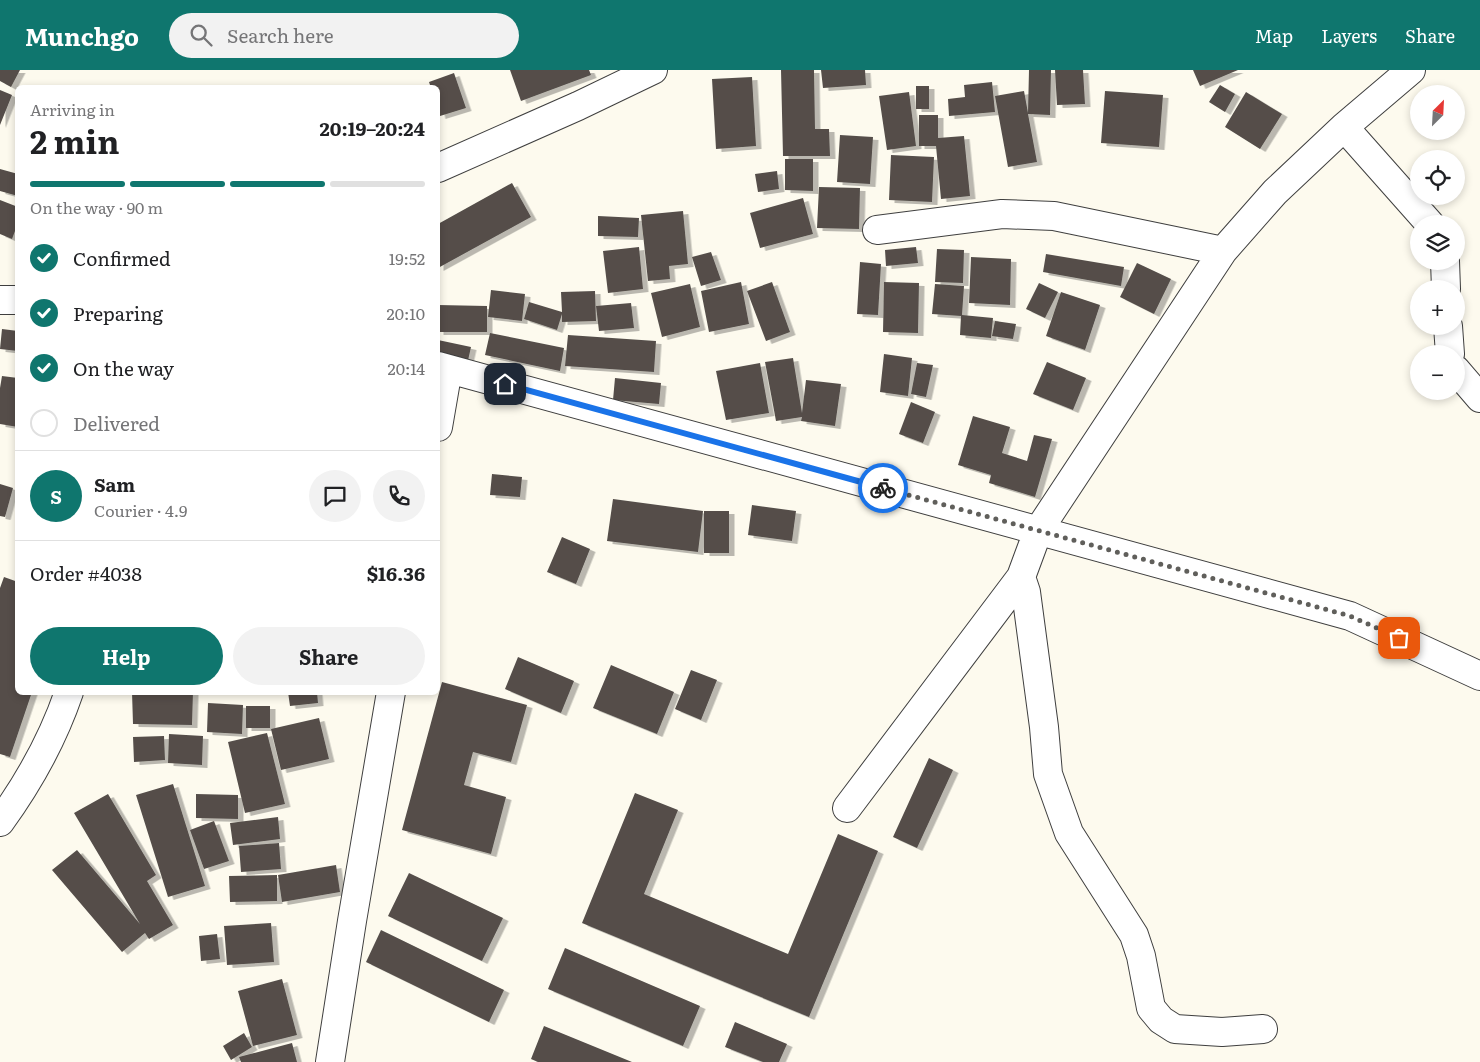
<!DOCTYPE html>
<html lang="en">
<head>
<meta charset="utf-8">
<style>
  body { margin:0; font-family:Literata,serif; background:#f2f2f2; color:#202124; height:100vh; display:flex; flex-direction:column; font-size:19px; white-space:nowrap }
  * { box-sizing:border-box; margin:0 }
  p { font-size:16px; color:#757577 }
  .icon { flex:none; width:28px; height:28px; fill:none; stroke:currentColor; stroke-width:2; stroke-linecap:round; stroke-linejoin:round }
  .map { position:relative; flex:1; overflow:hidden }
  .panel { position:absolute; left:15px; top:15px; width:425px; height:610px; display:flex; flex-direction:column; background:#fff; border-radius:8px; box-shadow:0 2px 8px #0003 }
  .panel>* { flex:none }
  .needle { width:32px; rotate:24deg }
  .controls { position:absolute; left:1410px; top:15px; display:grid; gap:10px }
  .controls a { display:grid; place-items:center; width:55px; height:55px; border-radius:50%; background:#fff; box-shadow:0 2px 8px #0003; font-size:25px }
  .pin { position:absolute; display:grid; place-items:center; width:42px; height:42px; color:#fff; margin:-21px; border-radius:10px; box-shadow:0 2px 8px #0006 }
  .courier { position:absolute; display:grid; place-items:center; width:50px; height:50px; margin:-25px; border:4px solid #1a73e8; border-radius:50%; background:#fff; color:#222; box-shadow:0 1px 6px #0007 }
  .summary em { font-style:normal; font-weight:700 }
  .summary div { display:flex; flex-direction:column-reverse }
  .summary { display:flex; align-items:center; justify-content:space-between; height:85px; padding:0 15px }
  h1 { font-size:32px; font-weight:700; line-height:38px }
  .bar { display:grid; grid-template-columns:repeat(4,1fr); gap:8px 5px; align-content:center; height:60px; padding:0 15px }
  .bar i { height:6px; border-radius:4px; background:#e0e0e0 }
  .bar .selected { background:#0f766e }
  .bar p { grid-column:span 4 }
  .line { display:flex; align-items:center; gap:12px; padding:0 15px; border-top:1px solid #e0e0e0 }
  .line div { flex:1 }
  .round { display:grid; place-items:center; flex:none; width:52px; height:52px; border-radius:26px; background:#f2f2f2 }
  ol { padding:0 15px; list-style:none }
  li { display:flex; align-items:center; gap:15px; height:55px }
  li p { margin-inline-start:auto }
  li .icon { padding:5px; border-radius:50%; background:#0f766e; color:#fff; stroke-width:4 }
  li:last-child { color:#757577 }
  li i { width:28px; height:28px; border:2px solid #e0e0e0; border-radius:50% }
  .primary-button { display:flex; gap:10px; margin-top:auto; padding:10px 15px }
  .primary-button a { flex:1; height:58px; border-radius:30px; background:#0f766e; color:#fff; font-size:20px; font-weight:700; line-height:58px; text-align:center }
  .primary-button a+a { background:#f2f2f2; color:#202124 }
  header { display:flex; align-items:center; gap:30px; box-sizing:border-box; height:70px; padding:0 25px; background:#0f766e; color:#fff }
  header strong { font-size:24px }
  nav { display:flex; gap:28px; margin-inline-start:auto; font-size:18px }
  .search { width:350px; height:45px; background:#f2f2f2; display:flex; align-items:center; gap:12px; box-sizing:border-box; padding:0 18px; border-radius:28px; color:#757577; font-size:19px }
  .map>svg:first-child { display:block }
</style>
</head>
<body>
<header>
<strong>Munchgo</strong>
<div class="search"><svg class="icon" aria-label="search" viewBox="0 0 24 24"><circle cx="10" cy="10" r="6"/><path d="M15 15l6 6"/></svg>Search here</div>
<nav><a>Map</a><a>Layers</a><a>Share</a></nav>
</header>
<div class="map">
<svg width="1480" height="992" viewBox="0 0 1480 992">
  <defs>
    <filter id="shadow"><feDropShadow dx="5.5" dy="3" stdDeviation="0" flood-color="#0004"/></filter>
  </defs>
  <rect width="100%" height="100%" fill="#fdfaee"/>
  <path fill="#544e4a" filter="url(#shadow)" d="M0 0H20L11 17 0 11Z
    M510 0H589L591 5 521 31Z
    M781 0H814L815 59H829L830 86H783Z
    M821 0H865L866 15 823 18Z
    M1029 0H1051L1050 45 1028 44 1037 92 1008 97 995 26 1024 21 1028 43Z
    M1055 0H1083L1085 34 1057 35Z
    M1193 0H1238L1200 16Z
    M454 3 466 38 440 46 438 37V18H431L429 12Z
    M752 7 756 76 716 79 712 9Z
    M992 12 995 42 949 46 948 29 965 27 964 15Z
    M1220 15 1235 24 1225 42 1209 32Z
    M916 16H929V39H916Z
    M0 20 12 25 0 55Z
    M1105 21 1163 25 1159 77 1101 73Z
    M909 22 916 76 887 80 879 26Z
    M1246 22 1282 44 1260 79 1225 57Z
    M919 45H938V68L964 66 970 126 941 129 936 76H919Z
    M840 65 873 67 870 114 837 112Z
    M891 85 934 87 932 132 889 130Z
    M785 89H813V121L785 120Z
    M0 99 18 104V126L0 121Z
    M777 101 779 119 758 122 755 104Z
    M512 113 531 147 438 198V154Z
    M819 117 860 118 859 159 817 158Z
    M803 128 813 164 760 178 750 143Z
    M0 130 18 137V153L12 169 0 164Z
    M683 141 688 194 669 196 670 209 648 211 641 145Z
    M598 146 639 148 638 167 598 166Z
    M639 177 643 219 608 223 603 181Z
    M916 177 918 193 886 196 885 180Z
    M937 179 964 180 963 213 935 212Z
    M711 182 721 210 701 216 692 187Z
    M1046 184 1124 197 1121 216 1043 202Z
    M971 187 1011 189 1010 235 969 233Z
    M860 192 881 194 878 245 857 244Z
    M1137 193 1171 209 1154 244 1120 227Z
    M741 212 749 254 709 262 701 221Z
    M772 212 790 262 766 271 747 221Z
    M884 212 919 213 918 263 883 262Z
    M1039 213 1058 222 1045 248 1026 239Z
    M690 214 700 257 662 267 651 223Z
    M935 214 964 216 962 245 993 248 991 268 960 265 961 246 932 244Z
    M491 220 525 224 522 251 488 247Z
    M595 221 596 251 562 252V244L557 260 524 249 529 232 562 242 561 222Z
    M1061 222 1100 235 1085 280 1046 266Z
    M631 233 634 258 599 261 596 236Z
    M438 235 487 236V262H438Z
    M995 251 1016 254 1013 269 992 266Z
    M2 259 18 261V281L0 279Z
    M490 263 564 278 560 301 485 285Z
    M568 265 656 271 654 302 565 296Z
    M438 270 471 277 467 295 438 289Z
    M884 284 912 288 908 326 880 322Z
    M793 288 802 343 806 310 841 314 835 356 801 351 802 347 776 351 765 292Z
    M1047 292 1086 308 1073 340 1033 324Z
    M760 293 769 343 726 350 716 301Z
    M917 293 933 295 926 327 911 324Z
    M2 306 18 308V357L0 354V318Z
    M615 308 661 313 659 334 613 330Z
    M911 332 935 342 923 373 899 364Z
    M973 346 1010 357 1002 383 1027 391 1034 365 1052 369 1035 427 989 413 991 405 958 395Z
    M492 404 522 407 520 427 490 425Z
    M0 414 13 418 5 447 0 446Z
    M613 429 703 441 698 482 607 471Z
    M752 435 796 441 792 471 748 465Z
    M704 441H729V483H704Z
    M562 467 590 479 576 514 547 502Z
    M4 507 18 512V622H32L10 687 0 684V518Z
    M518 587 574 611 561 643 505 619Z
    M611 595 674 622 657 664 593 638Z
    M691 600 717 610 701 650 675 639Z
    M442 612 527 635 511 692 473 682 464 715 506 727 491 784 402 760Z
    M132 622H193L192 655 133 654Z
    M288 622H317L318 633 290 636Z
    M208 633 243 635 242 664 207 662Z
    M246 636H270V658H246Z
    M319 648 329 689 281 700 271 659Z
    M267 663 285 734 245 743 228 672Z
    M169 664 203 666 202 695 168 693Z
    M164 666 165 690 134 692 133 667Z
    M929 688 953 700 917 778 893 767Z
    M173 714 205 816 168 827 136 725Z
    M635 723 678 740 644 824 788 884 838 764 878 781 809 947 582 853Z
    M108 724 156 805 147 811 173 855 149 869 145 863 122 882 52 800 77 780 140 854 74 743Z
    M196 724 238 725V749L196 748Z
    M278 747 280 769 233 775 230 753Z
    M214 751 229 791 204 799 190 760Z
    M279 773 281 799 241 802 239 776Z
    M336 795 340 822 282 832 278 805Z
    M409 803 503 848 482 891 388 846Z
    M277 805V831L230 832 229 806Z
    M271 853 274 892 227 895 224 856Z
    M381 860 504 920 489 952 366 892Z
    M217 864 220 889 201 891 199 866Z
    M565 878 700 936 683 976 548 919Z
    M282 909 297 965 253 976 238 921Z
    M735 952 787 974 779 992H763L725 977Z
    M544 956 632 992H538L531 989Z
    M244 963 252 977 231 990 223 976Z
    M292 973 297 992H241L239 987Z"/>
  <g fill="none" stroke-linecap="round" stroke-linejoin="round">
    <g stroke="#3f3f3f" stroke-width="30">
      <path id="minor" d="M1344 57 1430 154
        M877 160 1002 144 1054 146 1223 181
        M1445 191 1446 219
        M1448 256 1450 284
        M438 296 1350 546 1480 606
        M1456 300 1480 328
        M438 357 448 299
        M1021 507 1026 522 1044 657 1048 704 1069 763 1134 865 1141 886 1151 938 1161 950 1175 959 1222 962 1263 959
        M847 738 1021 507 1038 461 1223 181 1275 122 1344 57 1411 0
        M0 752C29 712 53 669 69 622
        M330 992 352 851 391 622"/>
    </g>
    <g stroke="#3f3f3f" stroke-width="30">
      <path id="tertiary" d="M438 98 578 36 653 0
        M0 230H18"/>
    </g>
    <use href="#minor" stroke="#fff" stroke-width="28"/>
    <use href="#tertiary" stroke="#fff" stroke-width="28"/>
  </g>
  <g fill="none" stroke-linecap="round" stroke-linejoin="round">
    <path stroke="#605f5b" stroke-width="5" stroke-dasharray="0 9" d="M883 418 1350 546 1399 568"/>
    <path stroke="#1a73e8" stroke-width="6" d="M505 314 883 418"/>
  </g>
</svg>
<div class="controls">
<a><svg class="needle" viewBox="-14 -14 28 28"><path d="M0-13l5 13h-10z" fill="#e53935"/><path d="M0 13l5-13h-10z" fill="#757577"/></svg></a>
<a><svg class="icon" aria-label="locate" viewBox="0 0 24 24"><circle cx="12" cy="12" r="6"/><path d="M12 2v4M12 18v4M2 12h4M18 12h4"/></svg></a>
<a><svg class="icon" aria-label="layers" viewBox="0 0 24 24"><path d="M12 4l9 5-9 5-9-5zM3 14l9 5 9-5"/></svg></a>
<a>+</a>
<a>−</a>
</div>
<div class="pin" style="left:1399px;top:568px;background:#ea580c"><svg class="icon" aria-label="bag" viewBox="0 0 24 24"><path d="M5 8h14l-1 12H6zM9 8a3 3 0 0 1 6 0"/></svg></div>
<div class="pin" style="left:505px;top:314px;background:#1f2937"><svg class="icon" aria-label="home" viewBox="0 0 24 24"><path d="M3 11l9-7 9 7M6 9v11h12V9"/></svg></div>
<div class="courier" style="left:883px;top:418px"><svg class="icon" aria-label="bike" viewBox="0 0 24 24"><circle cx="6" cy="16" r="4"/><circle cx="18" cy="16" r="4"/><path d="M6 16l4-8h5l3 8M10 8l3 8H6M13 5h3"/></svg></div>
<section class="panel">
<div class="summary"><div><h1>2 min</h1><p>Arriving in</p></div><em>20:19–20:24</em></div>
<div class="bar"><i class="selected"></i><i class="selected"></i><i class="selected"></i><i></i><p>On the way · 90 m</p></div>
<ol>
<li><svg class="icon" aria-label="check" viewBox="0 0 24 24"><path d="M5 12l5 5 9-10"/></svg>Confirmed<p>19:52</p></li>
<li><svg class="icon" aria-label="check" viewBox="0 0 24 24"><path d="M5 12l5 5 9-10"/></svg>Preparing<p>20:10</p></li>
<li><svg class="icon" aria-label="check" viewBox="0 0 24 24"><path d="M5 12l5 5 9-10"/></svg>On the way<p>20:14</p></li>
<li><i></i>Delivered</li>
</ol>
<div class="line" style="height:90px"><b class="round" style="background:#0f766e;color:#fff">S</b><div><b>Sam</b><p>Courier · 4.9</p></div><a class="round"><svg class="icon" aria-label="chat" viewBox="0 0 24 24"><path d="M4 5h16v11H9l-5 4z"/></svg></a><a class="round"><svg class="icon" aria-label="phone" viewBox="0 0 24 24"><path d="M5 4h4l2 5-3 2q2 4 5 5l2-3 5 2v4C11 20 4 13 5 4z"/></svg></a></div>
<div class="line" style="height:65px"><div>Order #4038</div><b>$16.36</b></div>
<div class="primary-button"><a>Help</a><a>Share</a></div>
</section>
</div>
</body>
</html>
